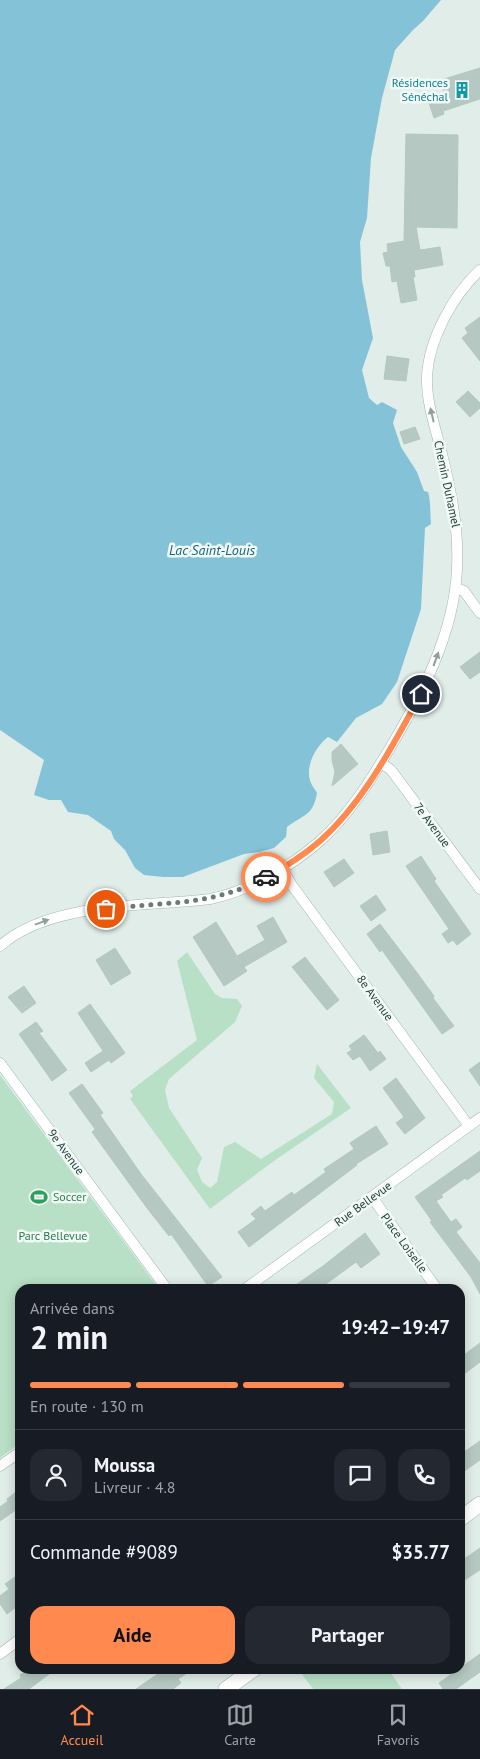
<!DOCTYPE html>
<html lang="fr">
<head>
<meta charset="utf-8">
<style>
  body { margin:0; font-family:"PT Sans",sans-serif; background:#242831; color:#f1f3f6; height:100vh; display:flex; flex-direction:column; font-size:19px; white-space:nowrap }
  * { box-sizing:border-box; margin:0 }
  p { font-size:16px; color:#9ea1a6 }
  .icon { flex:none; width:28px; height:28px; fill:none; stroke:currentColor; stroke-width:2; stroke-linecap:round; stroke-linejoin:round }
  .map { position:relative; flex:1; overflow:hidden }
  .drawer { position:absolute; left:15px; top:1284px; width:450px; height:390px; display:flex; flex-direction:column; background:#171b24; border-radius:15px; box-shadow:0 2px 12px #0003 }
  .drawer>* { flex:none }
  .pin { position:absolute; display:grid; place-items:center; width:42px; height:42px; color:#fff; margin:-21px; border:2px solid #fff; border-radius:50%; box-shadow:0 1px 5px #0007 }
  .courier { position:absolute; display:grid; place-items:center; width:50px; height:50px; margin:-25px; border:4px solid #ff894e; border-radius:50%; background:#fff; color:#222; box-shadow:0 1px 6px #0007 }
  .overview em { font-style:normal; font-weight:700 }
  .overview div { display:flex; flex-direction:column-reverse }
  .overview { display:flex; align-items:center; justify-content:space-between; height:85px; padding:0 15px }
  h1 { font-size:32px; font-weight:700; line-height:38px }
  .bar { display:grid; grid-template-columns:repeat(4,1fr); gap:8px 5px; align-content:center; height:60px; padding:0 15px }
  .bar i { height:6px; border-radius:4px; background:#363941 }
  .bar .current { background:#ff894e }
  .bar p { grid-column:span 4 }
  .line { display:flex; align-items:center; gap:12px; padding:0 15px; border-top:1px solid #363941 }
  .line div { flex:1 }
  .round { display:grid; place-items:center; flex:none; width:52px; height:52px; border-radius:15px; background:#242831 }
  .action { display:flex; gap:10px; margin-top:auto; padding:10px 15px }
  .action a { flex:1; height:58px; border-radius:15px; background:#ff894e; color:#111; font-size:20px; font-weight:700; line-height:58px; text-align:center }
  .action a+a { background:#242831; color:#f1f3f6 }
  .tab-bar { display:flex; justify-content:space-around; align-items:center; height:70px; border-top:1px solid #363941; background:#171b24; font-size:14px; color:#9ea1a6 }
  .tab-bar a { display:grid; justify-items:center; gap:2px }
  .tab-bar .current { color:#ff894e }
  .map>svg:first-child { display:block }
</style>
</head>
<body>
<div class="map">
<svg width="480" height="1689" viewBox="0 0 480 1689">
  <rect width="100%" height="100%" fill="#e1ede9"/>
  <path fill="#b8e0c6" d="M187 952 215 994 222 998 237 999 242 1006 235 1022 169 1079 165 1090 169 1108 202 1158 197 1170 202 1182 210 1188 217 1182 224 1147 235 1142 261 1159 332 1114 334 1102 314 1078 317 1064 351 1108 271 1163 210 1209 130 1099 133 1096 130 1091 197 1040 177 961Z
    M0 1075 159 1289H20V1443L0 1458Z
    M298 1669H388L402 1689H313Z"/>
  <path fill="#84c3d7" d="M0 0H441L423 21 413 30 395 50 382 98 371 158 367 218 360 242 362 280 373 338 362 370 369 398 377 405 382 402 397 410 393 423 401 447 417 472 424 491 428 492C431 502 430 514 431 524L425 528 421 609 397 682 382 704 356 718 337 742 328 737C316 746 304 767 311 783 312 786 315 789 317 793 313 816 304 814 287 827L286 837 274 848 259 852 244 854 183 877H163L144 875 135 868 125 850 114 839 111 831 88 815 68 812 61 800H49L34 795 44 760 0 730Z"/>
  <path fill="#b6c8c2" stroke="#b3c7c1" d="M480 68V99L443 111 444 114 434 118 429 103 446 98 441 80Z
    M406 134 458 135 457 228 416 227 420 250 440 247 443 265 414 270 415 277H413L417 300 401 303 397 281 392 282 390 266H386L383 253 388 252 387 244 404 241Z
    M480 317V361L462 338 468 333 465 328Z
    M387 356 409 359 406 381 384 379Z
    M468 391 480 403V408L470 417 456 402Z
    M415 427 420 439 404 444 400 432Z
    M480 652V672L470 679 460 667Z
    M341 744 358 764 332 786 335 772 332 760V752Z
    M387 831 390 852 373 855 370 834Z
    M421 856 436 879 434 881 471 934 457 945 453 940 448 943 442 934 449 929 406 866Z
    M344 859 354 873 334 887 324 872Z
    M376 895 386 910 371 921 360 906Z
    M273 917 287 942 244 967 247 971 224 986 193 937 216 922 237 956 265 940 257 926Z
    M380 924 415 970 434 996 433 998 454 1026 442 1034 382 950 380 952 367 934Z
    M115 948 131 973 111 985 96 960Z
    M305 957 339 1000 327 1010 292 967Z
    M24 986 36 1003 22 1013 8 997Z
    M90 1004 125 1053 111 1063 109 1060 91 1072 85 1063 103 1051 78 1013Z
    M36 1022 43 1031 39 1033 67 1070 52 1081 19 1034Z
    M364 1035 378 1053 380 1051 386 1059 370 1071 360 1056 353 1060 347 1053 352 1050 349 1046Z
    M480 1062V1086L469 1070Z
    M396 1078 425 1118 405 1134 396 1123 404 1117 383 1088Z
    M82 1084 103 1113 100 1115 141 1174 222 1277 208 1286 171 1234 169 1236 147 1208 92 1132 95 1129 69 1093Z
    M376 1126 388 1144 356 1164 357 1165 249 1247 238 1232 256 1219 251 1214 261 1206 265 1211 292 1192 294 1195 326 1172 324 1169 354 1149 350 1143Z
    M480 1151V1171L467 1180 465 1178 441 1195 443 1197 436 1201 451 1222 456 1219 462 1227 456 1232 480 1263V1294L471 1277 430 1222 432 1221 415 1197Z
    M365 1233 380 1254 361 1268 356 1262 319 1289H290L323 1266Z
    M480 1343V1362L460 1377V1358Z
    M480 1441V1460L460 1474V1455Z
    M20 1489V1507L0 1521V1507L8 1501 7 1499Z
    M480 1548V1570L460 1583V1562Z
    M16 1576 20 1582V1604L7 1614 0 1604V1596L9 1589 5 1584Z
    M480 1654V1672L456 1689H443L439 1683Z
    M29 1669H56L29 1689H4L21 1678 20 1675Z
    M165 1669H193L178 1679 181 1683 173 1689H136Z"/>
  <g fill="none" stroke-linecap="round" stroke-linejoin="round">
    <g stroke="#a3b6b1" stroke-width="11">
      <path id="street" d="M456 588 464 591 480 613
        M381 763 391 770 480 889
        M282 868 291 884 469 1126
        M0 946C50 901 147 907 210 899 250 891 290 867 320 841 349 815 370 781 390 748 422 694 454 634 457 569 459 528 451 490 441 450 435 427 426 401 427 376 429 339 453 295 480 270
        M0 1063 167 1289
        M372 1197 437 1289
        M245 1289 480 1118
        M0 1466 20 1452
        M0 1654 20 1639"/>
    </g>
    <g stroke="#9ebab2" stroke-width="16">
      <path id="secondary" d="M460 1519 480 1504
        M226 1689 254 1669"/>
    </g>
    <use href="#street" stroke="#fff" stroke-width="10"/>
    <use href="#secondary" stroke="#fff" stroke-width="15"/>
  </g>
  <defs><path id="oneway-solid" d="M-6-.8H1V-3.2L6.5 0L1 3.2V.8H-6Z" transform="scale(1.25)"/></defs>
  <g fill="#90a09c">
    <use href="#oneway-solid" transform="translate(432 415) rotate(-103)"/>
    <use href="#oneway-solid" transform="translate(436 659) rotate(-70)"/>
    <use href="#oneway-solid" transform="translate(42 922) rotate(-20)"/>
  </g>
  <g fill="none" stroke-linecap="round" stroke-linejoin="round">
    <path stroke="#647d77" stroke-width="5" stroke-dasharray="0 9" d="M106 909C161 902 216 906 266 877"/>
    <path stroke="#ff894e" stroke-width="6" d="M266 877C285 867 304 855 320 841 364 802 393 745 421 694"/>
  </g>
  <defs>
    <g id="building-bare" transform="scale(1.35)"><path d="M-4-6H4V6H1V3H-1V6H-4ZM-2.5-4.3h1.7v1.8h-1.7ZM.8-4.3h1.7v1.8H.8ZM-2.5-1h1.7V.8h-1.7ZM.8-1h1.7V.8H.8Z" fill="#0f9aa8" stroke="#f2f9f6" stroke-width="2.5" paint-order="stroke"/></g>
    <g id="stadium-bare" transform="scale(1.35)"><path d="M0-5a6.5 5 0 1 0 0 10a6.5 5 0 1 0 0-10ZM-3.5-1.8h7v3.6h-7Z" fill="#2e9e5b" stroke="#f2f9f6" stroke-width="2.5" paint-order="stroke"/></g>
  </defs>
  <g fill-rule="evenodd">
    <use href="#building-bare" x="462" y="90"/>
    <use href="#stadium-bare" x="39" y="1197"/>
  </g>
  <g text-anchor="middle" stroke-width="5" stroke-linejoin="round" paint-order="stroke">
    <g font-size="12" fill="#0d838f" stroke="#f2f9f6" text-anchor="end">
      <text x="448" y="87">Résidences<tspan x="448" dy="14">Sénéchal</tspan></text>
    </g>
    <g font-size="12" fill="#20403a" stroke="#f2f9f6">
      <text transform="translate(447 484) rotate(78)" y="4">Chemin Duhamel</text>
      <text transform="translate(432 825) rotate(53)" y="4">7e Avenue</text>
      <text transform="translate(375 998) rotate(54)" y="4">8e Avenue</text>
      <text transform="translate(66 1152) rotate(54)" y="4">9e Avenue</text>
      <text transform="translate(363 1204) rotate(-36)" y="4">Rue Bellevue</text>
      <text transform="translate(404 1243) rotate(54)" y="4">Place Loiselle</text>
    </g>
    <g font-size="12" fill="#27864d" stroke="#f2f9f6" text-anchor="start">
      <text x="53" y="1201">Soccer</text>
    </g>
    <g font-size="12" fill="#267a4e" stroke="#f2f9f6">
      <text x="53" y="1240">Parc Bellevue</text>
    </g>
    <g font-size="14" font-style="italic" fill="#146581" stroke="#f2f9f6">
      <text x="212" y="555">Lac Saint-Louis</text>
    </g>
  </g>
</svg>
<div class="pin" style="left:106px;top:909px;background:#ea580c"><svg class="icon" aria-label="bag" viewBox="0 0 24 24"><path d="M5 8h14l-1 12H6zM9 8a3 3 0 0 1 6 0"/></svg></div>
<div class="pin" style="left:421px;top:694px;background:#1f2937"><svg class="icon" aria-label="home" viewBox="0 0 24 24"><path d="M3 11l9-7 9 7M6 9v11h12V9"/></svg></div>
<div class="courier" style="left:266px;top:877px"><svg class="icon" aria-label="car" viewBox="0 0 24 24"><path d="M5 17H2v-5l4-1 3-4h7l3 4 3 1v5h-3M9 17h6M6 11h13"/><circle cx="7" cy="17" r="2"/><circle cx="17" cy="17" r="2"/></svg></div>
<section class="drawer">
<div class="overview"><div><h1>2 min</h1><p>Arrivée dans</p></div><em>19:42–19:47</em></div>
<div class="bar"><i class="current"></i><i class="current"></i><i class="current"></i><i></i><p>En route · 130 m</p></div>
<div class="line" style="height:90px"><a class="round"><svg class="icon" aria-label="person" viewBox="0 0 24 24"><circle cx="12" cy="8" r="4"/><path d="M4 21q1-7 8-7t8 7"/></svg></a><div><b>Moussa</b><p>Livreur · 4.8</p></div><a class="round"><svg class="icon" aria-label="chat" viewBox="0 0 24 24"><path d="M4 5h16v11H9l-5 4z"/></svg></a><a class="round"><svg class="icon" aria-label="phone" viewBox="0 0 24 24"><path d="M5 4h4l2 5-3 2q2 4 5 5l2-3 5 2v4C11 20 4 13 5 4z"/></svg></a></div>
<div class="line" style="height:65px"><div>Commande #9089</div><b>$35.77</b></div>
<div class="action"><a>Aide</a><a>Partager</a></div>
</section>
</div>
<nav class="tab-bar">
<a class="current"><svg class="icon" aria-label="home" viewBox="0 0 24 24"><path d="M3 11l9-7 9 7M6 9v11h12V9"/></svg>Accueil</a>
<a><svg class="icon" aria-label="map" viewBox="0 0 24 24"><path d="M3 6l6-2 6 2 6-2v14l-6 2-6-2-6 2zM9 4v14M15 6v14"/></svg>Carte</a>
<a><svg class="icon" aria-label="saved" viewBox="0 0 24 24"><path d="M7 4h10v16l-5-4-5 4z"/></svg>Favoris</a>
</nav>
</body>
</html>
